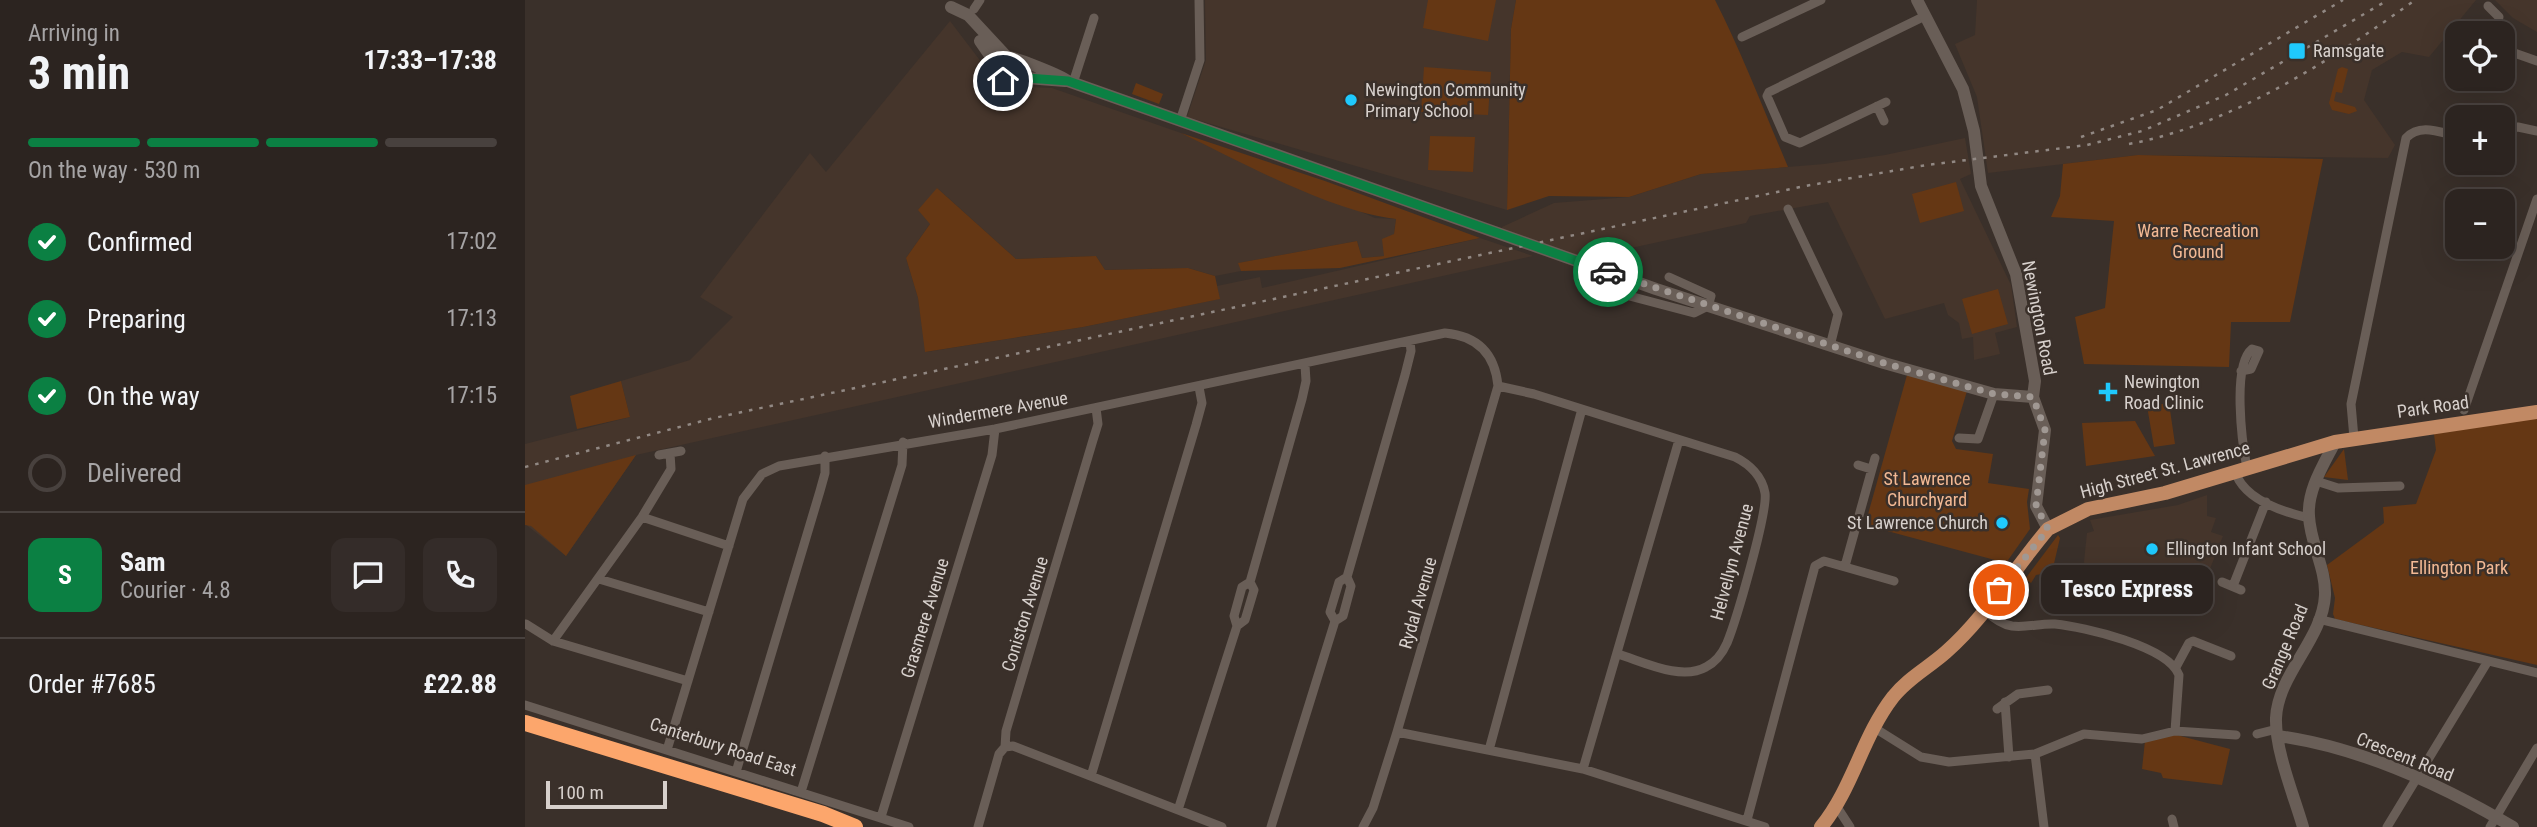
<!DOCTYPE html>
<html lang="en">
<head>
<meta charset="utf-8">
<style>
  body { margin:0; font-family:"Roboto Condensed",sans-serif; background:#342c29; color:#f1f3f6; height:100vh; display:flex; flex-direction:column; font-size:26px; white-space:nowrap }
  * { box-sizing:border-box; margin:0 }
  p { font-size:23px; color:#a6a4a5 }
  .icon { flex:none; width:38px; height:38px; fill:none; stroke:currentColor; stroke-width:2; stroke-linecap:round; stroke-linejoin:round }
  .map { position:relative; flex:1; overflow:hidden }
  .details { display:flex; flex-direction:column; background:#2c2420; width:525px }
  .details>* { flex:none }
  .tools { position:absolute; left:1920px; top:21px; display:grid; gap:14px }
  .tools a { display:grid; place-items:center; width:70px; height:70px; border-radius:14px; background:#2c2420; box-shadow:0 7px 28px #0002,0 0 0 2px #48413e; font-size:35px }
  .scale { position:absolute; left:21px; bottom:18px; width:121px; box-sizing:border-box; padding-left:7px; border:4px solid #d7d0cc; border-top:0; font-size:19px; line-height:24px; white-space:nowrap; color:#d7d0cc; -webkit-text-stroke:5px #3a302a; paint-order:stroke }
  .pin { position:absolute; display:grid; place-items:center; width:60px; height:60px; color:#fff; margin:-30px; border:4px solid #fff; border-radius:50%; box-shadow:0 2px 7px #0007 }
  .courier { position:absolute; display:grid; place-items:center; width:70px; height:70px; margin:-35px; border:5px solid #0b8043; border-radius:50%; background:#fff; color:#222; box-shadow:0 2px 9px #0007 }
  .bubble { position:absolute; height:49px; border-radius:14px; background:#2c2420; box-shadow:0 7px 28px #0002,0 0 0 2px #48413e; font-size:23px; font-weight:700; line-height:49px; text-align:center }
  .headline em { font-style:normal; font-weight:700 }
  .headline div { display:flex; flex-direction:column-reverse }
  .headline { display:flex; align-items:center; justify-content:space-between; height:119px; padding:0 28px }
  h1 { font-size:46px; font-weight:700; line-height:52px }
  .bar { display:grid; grid-template-columns:repeat(4,1fr); gap:10px 7px; align-content:center; height:84px; padding:0 28px }
  .bar i { height:9px; border-radius:5px; background:#48413e }
  .bar .selected { background:#0b8043 }
  .bar p { grid-column:span 4 }
  .line { display:flex; align-items:center; gap:18px; padding:0 28px; border-top:2px solid #48413e }
  .line div { flex:1 }
  .round { display:grid; place-items:center; flex:none; width:74px; height:74px; border-radius:14px; background:#342c29 }
  ol { padding:0 28px; list-style:none }
  li { display:flex; align-items:center; gap:21px; height:77px }
  li p { margin-inline-start:auto }
  li .icon { padding:7px; border-radius:50%; background:#0b8043; color:#fff; stroke-width:4 }
  li:last-child { color:#a6a4a5 }
  li i { width:38px; height:38px; border:4px solid #48413e; border-radius:50% }
  main { display:flex; flex:1; min-height:0 }
  .map>svg:first-child { display:block }
</style>
</head>
<body>
<main>
<section class="details">
<div class="headline"><div><h1>3 min</h1><p>Arriving in</p></div><em>17:33–17:38</em></div>
<div class="bar"><i class="selected"></i><i class="selected"></i><i class="selected"></i><i></i><p>On the way · 530 m</p></div>
<ol>
<li><svg class="icon" aria-label="check" viewBox="0 0 24 24"><path d="M5 12l5 5 9-10"/></svg>Confirmed<p>17:02</p></li>
<li><svg class="icon" aria-label="check" viewBox="0 0 24 24"><path d="M5 12l5 5 9-10"/></svg>Preparing<p>17:13</p></li>
<li><svg class="icon" aria-label="check" viewBox="0 0 24 24"><path d="M5 12l5 5 9-10"/></svg>On the way<p>17:15</p></li>
<li><i></i>Delivered</li>
</ol>
<div class="line" style="height:126px"><b class="round" style="background:#0b8043;color:#fff">S</b><div><b>Sam</b><p>Courier · 4.8</p></div><a class="round"><svg class="icon" aria-label="chat" viewBox="0 0 24 24"><path d="M4 5h16v11H9l-5 4z"/></svg></a><a class="round"><svg class="icon" aria-label="phone" viewBox="0 0 24 24"><path d="M5 4h4l2 5-3 2q2 4 5 5l2-3 5 2v4C11 20 4 13 5 4z"/></svg></a></div>
<div class="line" style="height:91px"><div>Order #7685</div><b>£22.88</b></div>
</section>
<div class="map">
<svg width="2012" height="827" viewBox="0 0 2012 827">
  <rect width="100%" height="100%" fill="#3a302a"/>
  <path fill="#45352b" d="M680 0H991L986 29 982 210 662 117 681 60Z
    M1452 0H1951L1904 57 1877 52 1847 70 1839 100 1870 145 1863 158 1613 155 1463 173 1452 97 1430 44 1450 35Z
    M1970 0H2012V32L1988 18Z
    M425 21 457 63 460 87 480 103 504 87 527 88 656 133 850 218 871 219 869 234 859 256 837 258 832 241 714 263 716 271 690 276 663 268 580 270 571 256 491 259 412 188 405 224 381 258 393 298 401 352 558 327 694 299 692 286 735 277 737 288 955 238 1008 256 111 455 41 556 0 524V444L105 417 96 381 165 360 208 317 175 297 285 153 301 172Z
    M1440 138 1446 174 1435 179 1486 285 1492 327 1470 333 1475 354 1449 360 1448 337 1437 339 1434 323 1423 315 1419 303 1360 319 1303 202 1225 216 1221 223 1060 258 978 231 977 227 1029 203 1104 197 1176 174 1299 164 1360 155Z
    M1682 495V516L1691 518 1686 532 1698 536 1669 609 1610 589 1565 580 1559 562 1562 533 1569 531 1565 520 1653 505Z"/>
  <path fill="#653714" d="M903 0H971L963 41 898 28Z
    M991 0H1190C1218 55 1239 111 1263 167L1176 174 1104 197 1024 196 982 210 986 29Z
    M899 67 966 72 963 115 896 112Z
    M1817 67 1823 69 1817 93 1811 92 1809 101 1830 107 1832 111 1824 114 1807 110 1804 103 1813 69Z
    M611 83 638 94 634 104 607 94Z
    M656 133 800 181 955 238 815 268 716 271 713 263 832 241 837 258 859 256 857 239 869 234 871 219C807 212 716 162 656 133Z
    M905 136 950 137 948 172 903 170Z
    M1613 155 1798 159 1765 322H1706L1704 367 1559 364 1550 317 1580 308 1589 221 1526 217 1535 196 1538 164Z
    M1431 182 1439 211 1395 223 1387 194Z
    M412 188 491 259 571 256 580 270 663 268 690 276 695 299 558 327 400 352 393 298 381 258 405 224 393 210Z
    M1473 289 1483 324 1447 334 1437 299Z
    M1382 375 1442 391 1427 441 1431 449 1468 454 1463 483 1504 489 1502 502 1505 529 1481 563 1340 525Z
    M96 381 105 417 52 429 45 396Z
    M1644 403 1650 444 1629 447 1622 406Z
    M2012 418V665L1810 619 1808 614 1810 598 1802 565 1859 523 1858 507 1891 504 1911 450 1909 434Z
    M1610 421 1630 456 1561 466 1557 423Z
    M1819 449 1823 480 1799 477Z
    M111 455 41 556 6 526 0 525V485Z
    M1533 535 1535 538 1527 572 1511 575 1506 583 1500 579Z
    M1648 734 1705 749 1697 785 1638 778 1636 773 1617 769 1620 741Z"/>
  <g fill="none" stroke-linecap="round" stroke-linejoin="round">
    <path stroke="#695e57" stroke-width="9" d="M1963 6 1974 17 1970 33
      M449 9 455 0
      M1217 37 1296 0
      M1978 49 2012 61
      M548 83 569 18
      M1361 102 1275 143 1260 137 1242 96 1244 92 1400 16
      M1352 106 1359 121
      M655 121 675 60 674 0
      M1978 130 1993 127 2012 131
      M1263 209 1313 314 1305 346
      M1055 283 1169 313 1183 306 1186 296 1144 277
      M1716 371 1726 369 1734 351 1727 349C1707 365 1717 443 1722 468
      M973 386 1009 394 1210 457C1224 464 1237 476 1240 493 1243 512 1211 621 1202 643 1198 652 1191 662 1181 667 1156 681 1119 662 1093 654
      M1939 410 2012 199
      M1434 438 1453 439 1469 394
      M1829 438 1826 404 1881 138C1895 123 1914 132 1932 136
      M134 455 156 451
      M1333 465 1346 469
      M1710 471C1718 499 1758 512 1784 518
      M1791 481 1813 488 1875 486
      M117 517 204 546
      M1320 566 1350 458
      M822 577 880 375 886 351 885 341
      M74 579 184 612
      M725 582 717 587 709 616 712 626 720 620 729 590 725 582 777 399 781 381 780 365
      M1697 582 1716 590
      M1708 586 1741 502
      M1459 610C1467 616 1475 624 1487 626 1501 628 1516 623 1530 624 1559 627 1643 646 1654 675L1650 731
      M1793 619 2012 673
      M1 624 28 641 163 681
      M28 641 117 517 146 469 145 453
      M1651 667 1664 643 1668 641 1706 656
      M1480 702 1484 757
      M0 705 384 827
      M1472 709 1493 694 1523 690
      M1348 727 1396 757 1424 762 1510 754 1559 734 1617 739 1650 731 1711 735
      M872 732 1058 769 1240 827
      M1732 734 1752 729
      M480 747 488 746 697 827
      M142 750 218 499 237 474 254 466 470 429 920 333C953 336 970 354 973 386L872 732 848 808 838 827
      M964 750 1057 409
      M1510 754 1519 827
      M1058 769 1154 440
      M211 772 295 491 300 473V456
      M566 776 671 425 677 403 674 387
      M276 792 377 465 378 442
      M1312 807 1325 827
      M653 810 712 626
      M356 817 467 455 470 429
      M1647 819 1649 827
      M1222 820 1290 566 1299 561 1369 581
      M453 827 474 754 480 747 481 731 568 440 573 424 571 408
      M746 827 810 621 805 612 814 582 822 577 826 586 818 616 810 621
      M1862 827 1963 661
      M1965 827 2012 748"/>
    <path stroke="#695e57" stroke-width="12" d="M1392 0 1438 89 1449 131 1456 186 1491 274 1510 381 1508 397 1520 430 1511 506 1523 529
      M426 7 443 15 482 57C490 57 535 75 543 81L1131 289 1359 363 1469 394 1508 397
      M455 41 473 67 475 79 481 83 502 78 540 81
      M1753 736C1834 747 1917 785 1988 827
      M1778 827C1769 796 1750 750 1751 718 1753 674 1798 639 1800 595 1801 568 1785 543 1784 516 1782 490 1799 464 1810 442"/>
    <path stroke="#c18964" stroke-width="14" d="M1296 827C1328 788 1337 737 1368 697 1383 678 1403 668 1421 652 1460 618 1489 569 1523 529L1563 509 1640 493 1810 442 2012 412"/>
    <path stroke="#fca66c" stroke-width="16" d="M0 723 298 814 330 827"/>
    <path stroke="#918883" stroke-width="2.5" stroke-dasharray="3.5 7" stroke-linecap="butt" d="M1556 137 1632 110 1818 0
      M1604 144C1706 125 1807 60 1890 0
      M0 467 189 418 1280 186 1402 165 1562 145 1617 131 1701 95 1863 0"/>
  </g>
  <g fill="none" stroke-linecap="round" stroke-linejoin="round">
    <path stroke="#a09893" stroke-width="7" stroke-dasharray="0 12.6" d="M1083 272 1359 363 1469 394 1508 397 1520 430 1511 506 1523 529 1474 590"/>
    <path stroke="#0b8043" stroke-width="9" d="M478 81 489 84 502 78 543 81 1083 272"/>
  </g>
  <g fill="#1fc9fd" stroke="#3a302a" stroke-width="2.5">
    <rect x="1763" y="42" width="18" height="18" rx="3.5"/>
    <circle cx="826" cy="100" r="7"/>
    <path d="M1579.5 381.5h7v7h7v7h-7v7h-7v-7h-7v-7h7z"/>
    <circle cx="1477" cy="523" r="7"/>
    <circle cx="1627" cy="549" r="7"/>
  </g>
  <g text-anchor="middle" stroke-width="5" stroke-linejoin="round" paint-order="stroke">
    <g font-size="18" fill="#d7d0cc" stroke="#3a302a" text-anchor="start">
      <text x="1788" y="57">Ramsgate</text>
      <text x="840" y="96">Newington Community<tspan x="840" dy="21">Primary School</tspan></text>
      <text x="1599" y="388">Newington<tspan x="1599" dy="21">Road Clinic</tspan></text>
      <text x="1463" y="529" text-anchor="end">St Lawrence Church</text>
      <text x="1641" y="555">Ellington Infant School</text>
    </g>
    <g font-size="18" fill="#f3b994" stroke="#3a302a">
      <text x="1673" y="237">Warre Recreation<tspan x="1673" dy="21">Ground</tspan></text>
      <text x="1402" y="485">St Lawrence<tspan x="1402" dy="21">Churchyard</tspan></text>
      <text x="1934" y="574">Ellington Park</text>
    </g>
    <g font-size="18" fill="#d7d0cc" stroke="#3a302a">
      <text transform="translate(1514 318) rotate(79)" y="6">Newington Road</text>
      <text transform="translate(1908 407) rotate(-8)" y="6">Park Road</text>
      <text transform="translate(473 410) rotate(-10)" y="6">Windermere Avenue</text>
      <text transform="translate(1640 470) rotate(-15)" y="6">High Street St. Lawrence</text>
      <text transform="translate(1207 562) rotate(-75)" y="6">Helvellyn Avenue</text>
      <text transform="translate(893 603) rotate(-74)" y="6">Rydal Avenue</text>
      <text transform="translate(500 614) rotate(-73)" y="6">Coniston Avenue</text>
      <text transform="translate(400 618) rotate(-73)" y="6">Grasmere Avenue</text>
      <text transform="translate(1760 647) rotate(-67)" y="6">Grange Road</text>
      <text transform="translate(198 747) rotate(18)" y="6">Canterbury Road East</text>
      <text transform="translate(1880 757) rotate(22)" y="6">Crescent Road</text>
    </g>
  </g>
</svg>
<div class="tools">
<a><svg class="icon" aria-label="locate" viewBox="0 0 24 24"><circle cx="12" cy="12" r="6"/><path d="M12 2v4M12 18v4M2 12h4M18 12h4"/></svg></a>
<a>+</a>
<a>−</a>
</div>
<div class="scale">100 m</div>
<div class="pin" style="left:1474px;top:590px;background:#ea580c"><svg class="icon" aria-label="bag" viewBox="0 0 24 24"><path d="M5 8h14l-1 12H6zM9 8a3 3 0 0 1 6 0"/></svg></div>
<div class="pin" style="left:478px;top:81px;background:#1f2937"><svg class="icon" aria-label="home" viewBox="0 0 24 24"><path d="M3 11l9-7 9 7M6 9v11h12V9"/></svg></div>
<div class="courier" style="left:1083px;top:272px"><svg class="icon" aria-label="car" viewBox="0 0 24 24"><path d="M5 17H2v-5l4-1 3-4h7l3 4 3 1v5h-3M9 17h6M6 11h13"/><circle cx="7" cy="17" r="2"/><circle cx="17" cy="17" r="2"/></svg></div>
<div class="bubble" style="left:1516px;top:565px;width:172px">Tesco Express</div>
</div>
</main>
</body>
</html>
